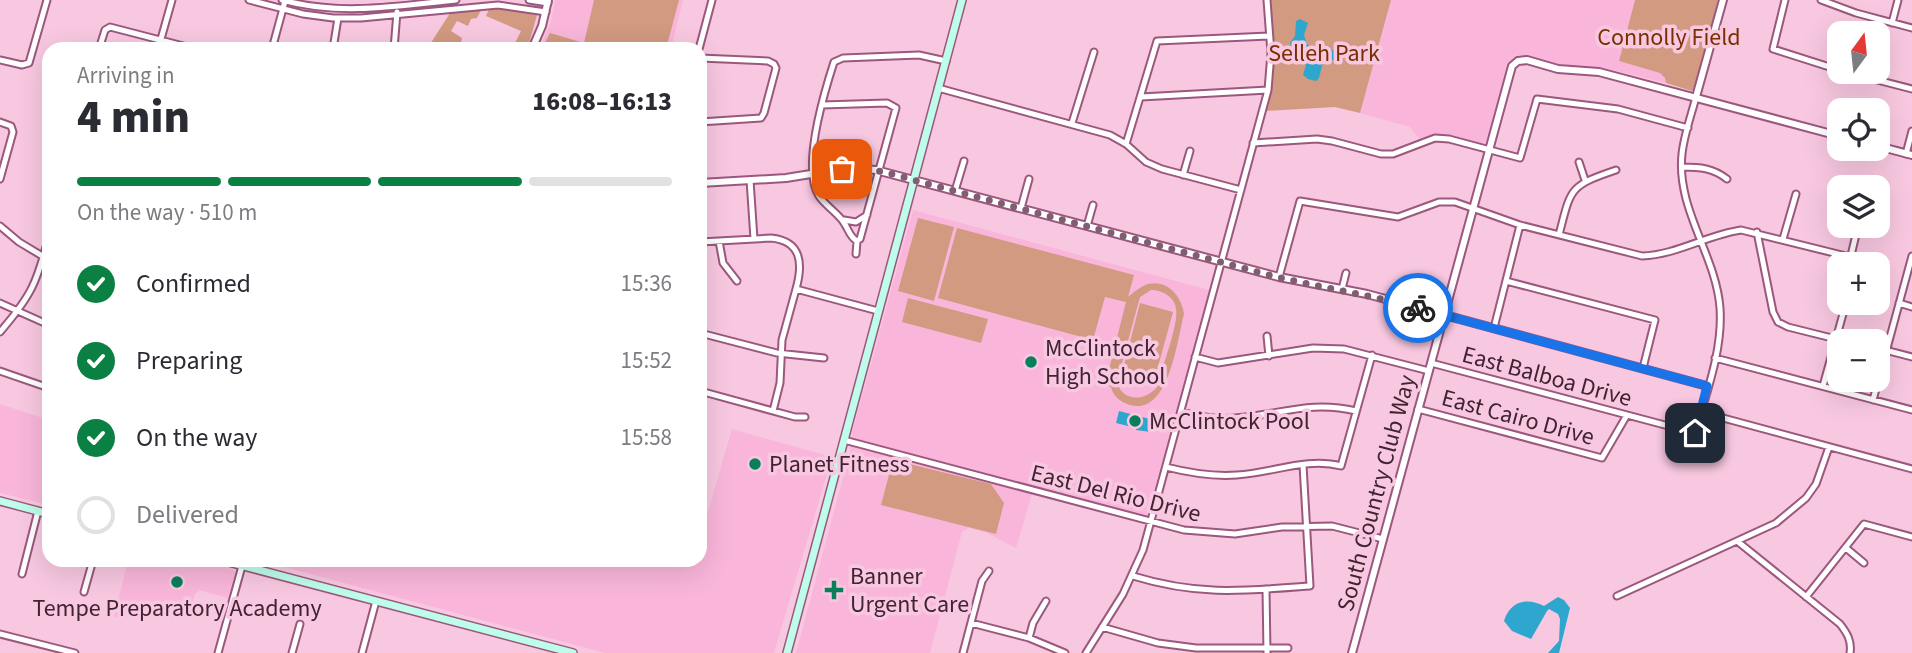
<!DOCTYPE html>
<html lang="en">
<head>
<meta charset="utf-8">
<style>
  body { margin:0; font-family:"Source Sans 3",sans-serif; background:#f2f2f3; color:#2b2b33; height:100vh; display:flex; flex-direction:column; font-size:26px; white-space:nowrap }
  * { box-sizing:border-box; margin:0 }
  p { font-size:23px; color:#7c7c81 }
  .icon { flex:none; width:38px; height:38px; fill:none; stroke:currentColor; stroke-width:2; stroke-linecap:round; stroke-linejoin:round }
  .map { position:relative; flex:1; overflow:hidden }
  .details { position:absolute; left:42px; top:42px; width:665px; height:525px; display:flex; flex-direction:column; background:#fff; border-radius:21px; box-shadow:0 7px 28px #0002 }
  .details>* { flex:none }
  .needle { width:46px; rotate:15deg }
  .fabs { position:absolute; left:1827px; top:21px; display:grid; gap:14px }
  .fabs a { display:grid; place-items:center; width:63px; height:63px; border-radius:14px; background:#fff; box-shadow:0 7px 28px #0002; font-size:35px }
  .pin { position:absolute; display:grid; place-items:center; width:60px; height:60px; color:#fff; margin:-30px; border-radius:14px; box-shadow:0 4px 10px #0006 }
  .courier { position:absolute; display:grid; place-items:center; width:70px; height:70px; margin:-35px; border:5px solid #1a73e8; border-radius:50%; background:#fff; color:#222; box-shadow:0 2px 9px #0007 }
  .summary em { font-style:normal; font-weight:800 }
  .summary div { display:flex; flex-direction:column-reverse }
  .summary { display:flex; align-items:center; justify-content:space-between; height:119px; padding:0 35px }
  h1 { font-size:46px; font-weight:800; line-height:52px }
  .bar { display:grid; grid-template-columns:repeat(4,1fr); gap:10px 7px; align-content:center; height:84px; padding:0 35px }
  .bar i { height:9px; border-radius:5px; background:#e1e1e2 }
  .bar .active { background:#0b8043 }
  .bar p { grid-column:span 4 }
  ol { padding:0 35px; list-style:none }
  li { display:flex; align-items:center; gap:21px; height:77px }
  li p { margin-inline-start:auto }
  li .icon { padding:7px; border-radius:50%; background:#0b8043; color:#fff; stroke-width:4 }
  li:last-child { color:#7c7c81 }
  li i { width:38px; height:38px; border:4px solid #e1e1e2; border-radius:50% }
  .map>svg:first-child { display:block }
</style>
</head>
<body>
<div class="map">
<svg width="1912" height="653" viewBox="0 0 1912 653">
  <rect width="100%" height="100%" fill="#f8c8e1"/>
  <path fill="#f9b6da" d="M555 0H683L671 49H540L551 21Z
    M1391 0H1635L1619 61 1660 73 1665 78 1666 83 1609 69 1561 65 1518 55 1507 64 1485 144 1445 134 1431 135 1420 140 1410 127 1360 113Z
    M913 210 1209 290 1147 516 1034 487 1016 548 985 532 968 528 962 532 930 653H796L850 451 852 433Z
    M0 404 49 420V505L0 493Z
    M732 429 832 457 774 653H605L258 560H700V526L705 522Z
    M128 560H199L232 569 235 572 228 598 199 590 195 594 189 616 185 619 114 617Z"/>
  <path fill="#d19a81" fill-rule="evenodd" d="M594 0H679L666 49H542L550 33 584 43Z
    M1270 0H1391L1360 113 1335 107 1265 111C1275 75 1272 38 1270 0Z
    M1635 0H1718L1695 87 1692 91 1666 83 1665 78 1660 73 1619 61Z
    M502 8 537 15 530 40 525 49H512L521 31 486 16 489 9Z
    M481 10 477 18 471 19 468 26 457 21 451 31 462 38 460 49H427L450 13Z
    M918 218 954 227 934 301 898 291Z
    M957 228 1134 275 1128 297C1134 292 1141 286 1148 284 1168 279 1182 297 1184 314 1177 341 1169 416 1130 405 1120 402 1113 396 1111 387L1105 385 1126 302 1105 297 1093 340 938 298ZM1151 290C1162 290 1175 297 1176 309 1179 324 1161 370 1157 387 1145 402 1121 402 1117 381L1140 297Z
    M908 298 988 319 981 343 902 322Z
    M1140 303 1173 312 1153 385 1121 377Z
    M893 460 991 484 1004 503 996 534 881 505Z"/>
  <path fill="#2fa6ce" d="M1300 19 1308 23 1304 35 1307 44C1320 54 1337 42 1341 61L1334 60 1323 62 1319 78 1316 81 1308 79 1303 75 1306 65 1291 48 1290 43 1295 36 1296 21Z
    M1119 411 1154 420 1151 432 1136 430V428L1116 423Z
    M1558 597 1564 600 1570 608 1559 653H1548L1559 641 1560 619 1558 614 1549 609 1547 611 1531 639 1512 631 1504 621C1510 601 1527 597 1544 606Z"/>
  <g fill="none" stroke-linecap="round" stroke-linejoin="round">
    <g stroke="#9b577e" stroke-width="9">
      <path id="minor" d="M249 0 303 14 333 18H361L498 5 546 12
        M282 0C340 16 398 6 456 0
        M529 0 548 3
        M1785 0 1773 49 1839 70
        M1821 0 1856 13 1912 28
        M1892 23 1898 0
        M161 39 172 0
        M99 49 105 30 110 27 195 49
        M272 49 285 1
        M333 49 338 18
        M394 49 397 12
        M699 49 712 0
        M700 58 768 61 774 64 776 68 764 113 761 118 700 122
        M0 60 22 65 29 63 47 0
        M1846 72 1912 89
        M938 88 1110 135 1126 144 1146 162 1162 169 1241 190
        M1141 97 1268 90
        M822 105 887 103 896 108 860 239 857 241 856 254
        M0 122 11 126 13 132 0 179
        M1072 123 1094 52
        M1253 143 1317 139 1332 141 1381 154H1393L1435 138 1449 139 1520 158 1537 99 1618 109 1688 128
        M1126 144 1157 41 1269 36
        M1906 154 1912 131
        M1579 162 1585 180
        M1682 167C1700 167 1713 168 1727 179
        M1183 175 1190 151
        M750 180 754 239
        M955 191 964 161
        M1021 208 1029 179
        M844 220 856 222 867 215
        M0 226 19 242 49 260
        M1087 226 1093 205
        M1757 232 1773 312 1778 322 1788 327 1836 339
        M1559 235C1571 188 1569 186 1616 170
        M1783 239 1796 194
        M719 241 723 263 737 281
        M857 241C849 237 848 227 842 220 835 211 825 205 819 196 801 168 824 93 834 62L843 58 919 55 946 61
        M700 242 771 238C802 241 803 264 796 289L878 311
        M1849 264 1858 226
        M1279 277 1300 201 1398 217 1439 202H1455L1520 225 1642 256C1676 255 1707 235 1741 230L1850 257
        M1506 281 1655 320 1643 368
        M1342 289 1346 273
        M0 303 49 325
        M1899 303 1912 307
        M1404 305 1410 284
        M1494 328 1520 225
        M0 332C32 295 37 282 49 236
        M700 333 777 353 824 358
        M1267 336 1269 356
        M1885 350 1912 357
        M1195 357 1218 363 1313 348 1344 349 1429 371
        M1715 358 1912 410
        M1431 363 1695 433C1706 394 1723 350 1720 308 1716 255 1676 209 1682 154 1684 135 1691 116 1696 97
        M0 371 49 388
        M1823 386 1846 303
        M700 391 795 417H805
        M1873 400 1912 256
        M1418 409 1602 458 1627 415
        M773 411 780 383 782 340 796 289
        M1181 412C1199 416 1216 420 1235 418 1280 415 1309 400 1356 411
        M1701 412 1912 469
        M844 440 1184 530 1235 534 1282 527 1332 526 1383 539
        M1166 467C1190 473 1213 477 1237 475 1272 473 1307 457 1341 466L1372 355
        M1737 541 1840 624C1847 633 1852 641 1850 653
        M1846 548 1864 563
        M22 574 38 511
        M1133 576C1198 596 1244 591 1310 586L1303 465
        M1266 589 1267 653
        M84 592 93 560
        M1617 596 1776 523 1806 498 1816 484 1829 447
        M1806 597 1864 524 1912 537
        M971 623 1029 638 1065 653
        M1102 627 1158 643 1196 648H1288
        M0 634 75 653
        M1029 638 1033 623 1046 601
        M218 653 242 566
        M292 653 300 624
        M362 653 376 601
        M963 653 982 581 989 571
        M1086 653 1123 594 1143 550 1268 90 1271 53 1267 0"/>
    </g>
    <g stroke="#9b577e" stroke-width="10">
      <path id="tertiary" d="M532 49 542 26 548 0
        M1696 97 1723 0
        M1878 146 1912 155
        M700 183 786 178 848 168 876 170 1279 277 1367 294 1707 386
        M1352 653 1512 66 1518 61 1527 60 1558 69 1599 72 1839 136"/>
    </g>
    <g stroke="#9b577e" stroke-width="10">
      <path id="secondary" d="M0 501 49 514
        M221 560 573 653
        M787 653 962 0"/>
    </g>
    <use href="#minor" stroke="#fff" stroke-width="5"/>
    <use href="#tertiary" stroke="#fff" stroke-width="6"/>
    <use href="#secondary" stroke="#bdfdea" stroke-width="7"/>
  </g>
  <g fill="none" stroke-linecap="round" stroke-linejoin="round">
    <path stroke="#815d71" stroke-width="7" stroke-dasharray="0 12.6" d="M842 169H865L884 172 1265 274C1315 287 1367 294 1418 308"/>
    <path stroke="#1a73e8" stroke-width="9" d="M1418 308 1707 386 1695 433"/>
  </g>
  <g fill="#087e5b" stroke="#f8c8e1" stroke-width="2.5">
    <circle cx="1031" cy="362" r="7"/>
    <circle cx="1135" cy="421" r="7"/>
    <circle cx="755" cy="464" r="7"/>
    <circle cx="177" cy="582" r="7"/>
    <path d="M830.5 579.5h7v7h7v7h-7v7h-7v-7h-7v-7h7z"/>
  </g>
  <g text-anchor="middle" stroke-width="7" stroke-linejoin="round" paint-order="stroke">
    <g font-size="24" fill="#7a2f00" stroke="#f8c8e1">
      <text x="1669" y="45">Connolly Field</text>
      <text x="1324" y="61">Selleh Park</text>
    </g>
    <g font-size="24" fill="#412334" stroke="#f8c8e1" text-anchor="start">
      <text x="1045" y="356">McClintock<tspan x="1045" dy="28">High School</tspan></text>
      <text x="1149" y="429">McClintock Pool</text>
      <text x="769" y="472">Planet Fitness</text>
      <text x="850" y="584">Banner<tspan x="850" dy="28">Urgent Care</tspan></text>
      <text x="177" y="616" text-anchor="middle">Tempe Preparatory Academy</text>
    </g>
    <g font-size="24" fill="#412334" stroke="#f8c8e1">
      <text transform="translate(1547 376) rotate(15)" y="8">East Balboa Drive</text>
      <text transform="translate(1518 417) rotate(15)" y="8">East Cairo Drive</text>
      <text transform="translate(1116 493) rotate(14)" y="8">East Del Rio Drive</text>
      <text transform="translate(1376 493) rotate(-75)" y="8">South Country Club Way</text>
    </g>
  </g>
</svg>
<div class="fabs">
<a><svg class="needle" viewBox="-14 -14 28 28"><path d="M0-13l5 13h-10z" fill="#e53935"/><path d="M0 13l5-13h-10z" fill="#7c7c81"/></svg></a>
<a><svg class="icon" aria-label="locate" viewBox="0 0 24 24"><circle cx="12" cy="12" r="6"/><path d="M12 2v4M12 18v4M2 12h4M18 12h4"/></svg></a>
<a><svg class="icon" aria-label="layers" viewBox="0 0 24 24"><path d="M12 4l9 5-9 5-9-5zM3 14l9 5 9-5"/></svg></a>
<a>+</a>
<a>−</a>
</div>
<div class="pin" style="left:842px;top:169px;background:#ea580c"><svg class="icon" aria-label="bag" viewBox="0 0 24 24"><path d="M5 8h14l-1 12H6zM9 8a3 3 0 0 1 6 0"/></svg></div>
<div class="pin" style="left:1695px;top:433px;background:#1f2937"><svg class="icon" aria-label="home" viewBox="0 0 24 24"><path d="M3 11l9-7 9 7M6 9v11h12V9"/></svg></div>
<div class="courier" style="left:1418px;top:308px"><svg class="icon" aria-label="bike" viewBox="0 0 24 24"><circle cx="6" cy="16" r="4"/><circle cx="18" cy="16" r="4"/><path d="M6 16l4-8h5l3 8M10 8l3 8H6M13 5h3"/></svg></div>
<section class="details">
<div class="summary"><div><h1>4 min</h1><p>Arriving in</p></div><em>16:08–16:13</em></div>
<div class="bar"><i class="active"></i><i class="active"></i><i class="active"></i><i></i><p>On the way · 510 m</p></div>
<ol>
<li><svg class="icon" aria-label="check" viewBox="0 0 24 24"><path d="M5 12l5 5 9-10"/></svg>Confirmed<p>15:36</p></li>
<li><svg class="icon" aria-label="check" viewBox="0 0 24 24"><path d="M5 12l5 5 9-10"/></svg>Preparing<p>15:52</p></li>
<li><svg class="icon" aria-label="check" viewBox="0 0 24 24"><path d="M5 12l5 5 9-10"/></svg>On the way<p>15:58</p></li>
<li><i></i>Delivered</li>
</ol>
</section>
</div>
</body>
</html>
